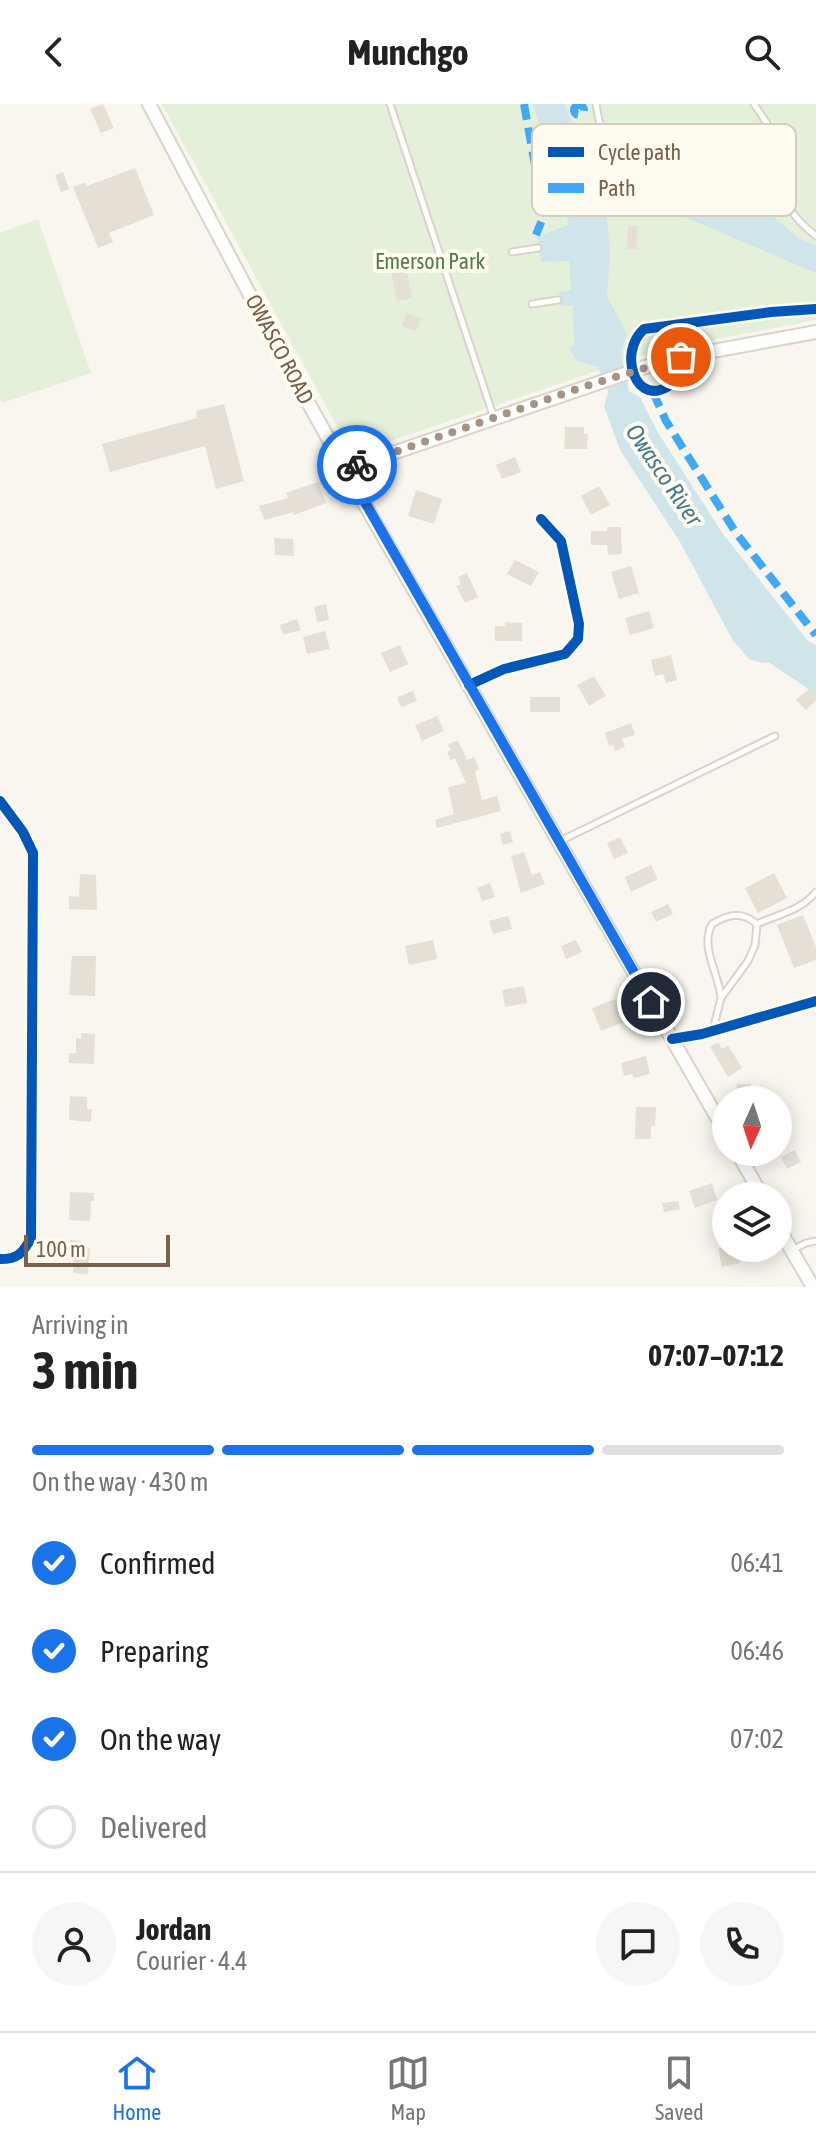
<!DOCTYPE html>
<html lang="en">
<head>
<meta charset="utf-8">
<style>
  body { margin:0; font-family:"Asap Condensed",sans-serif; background:#f6f6f6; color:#222; height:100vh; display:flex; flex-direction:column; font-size:30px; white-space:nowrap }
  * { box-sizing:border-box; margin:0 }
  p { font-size:26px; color:#767676 }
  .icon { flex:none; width:44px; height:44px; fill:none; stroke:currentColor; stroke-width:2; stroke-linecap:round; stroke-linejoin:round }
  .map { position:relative; height:1183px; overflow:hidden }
  .panel { display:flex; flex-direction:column; background:#fff; flex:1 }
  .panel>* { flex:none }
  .needle { width:52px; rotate:183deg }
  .controls { position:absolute; left:712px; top:982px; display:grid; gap:16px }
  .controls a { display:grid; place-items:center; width:80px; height:80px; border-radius:50%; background:#fff; box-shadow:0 4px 20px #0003; font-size:40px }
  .scale { position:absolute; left:24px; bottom:20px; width:146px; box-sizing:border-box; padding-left:8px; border:4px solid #78604d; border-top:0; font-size:22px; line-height:28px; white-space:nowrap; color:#78604d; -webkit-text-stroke:6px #fffbf1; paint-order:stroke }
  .pin { position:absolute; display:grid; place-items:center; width:68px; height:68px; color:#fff; margin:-34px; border:4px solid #fff; border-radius:50%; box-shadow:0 2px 8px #0007 }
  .courier { position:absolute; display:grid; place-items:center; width:80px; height:80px; margin:-40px; border:6px solid #1a73e8; border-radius:50%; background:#fff; color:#222; box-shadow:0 2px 10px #0007 }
  .overview em { font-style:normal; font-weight:700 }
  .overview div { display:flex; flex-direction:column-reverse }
  .overview { display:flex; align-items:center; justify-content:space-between; height:136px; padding:0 32px }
  h1 { font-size:52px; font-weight:700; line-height:60px }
  .bar { display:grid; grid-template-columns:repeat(4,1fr); gap:12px 8px; align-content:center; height:96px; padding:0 32px }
  .bar i { height:10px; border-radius:6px; background:#e0e0e0 }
  .bar .active { background:#1a73e8 }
  .bar p { grid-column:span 4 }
  .line { display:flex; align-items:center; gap:20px; padding:0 32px; border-top:2px solid #e0e0e0 }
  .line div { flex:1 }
  .round { display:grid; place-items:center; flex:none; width:84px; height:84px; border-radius:42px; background:#f6f6f6 }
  ol { padding:0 32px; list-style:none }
  li { display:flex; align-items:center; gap:24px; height:88px }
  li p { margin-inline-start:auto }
  li .icon { padding:8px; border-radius:50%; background:#1a73e8; color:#fff; stroke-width:4 }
  li:last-child { color:#767676 }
  li i { width:44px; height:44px; border:4px solid #e0e0e0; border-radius:50% }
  header { display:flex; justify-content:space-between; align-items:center; height:104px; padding:0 32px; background:#fff; font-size:36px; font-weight:700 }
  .dock { display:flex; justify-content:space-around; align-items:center; height:112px; border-top:2px solid #e0e0e0; background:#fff; font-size:22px; color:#767676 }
  .dock a { display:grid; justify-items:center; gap:4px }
  .dock .active { color:#1a73e8 }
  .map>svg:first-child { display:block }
</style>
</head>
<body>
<header><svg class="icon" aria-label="back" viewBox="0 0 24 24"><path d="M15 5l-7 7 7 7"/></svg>Munchgo<svg class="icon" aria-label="search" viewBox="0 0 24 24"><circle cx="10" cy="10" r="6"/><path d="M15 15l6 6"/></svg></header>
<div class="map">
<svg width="816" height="1183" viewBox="0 0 816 1183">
  <rect width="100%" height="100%" fill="#f9f6ef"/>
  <path fill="#e4f0da" d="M162 0H816V216L655 247 352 350Z
    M38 115 91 269 2 299 0 293V129Z"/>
  <path fill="#d0e5e9" d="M533 0H565L581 43 591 51 666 65 725 85 770 110 797 133 816 142V169L628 89 613 88 606 101 610 150 607 192 627 230 621 249 629 287 640 293 657 327 723 430 808 537 816 541V590L768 558 762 559 749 555 732 535 680 438 620 346 604 302 608 288 598 263 577 257 569 245 574 241 573 201 560 202 559 188 571 186 569 157 541 158 537 132 569 121Z"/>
  <path fill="#e5dfd6" d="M103 0 114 24 101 29 90 5Z
    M135 64 154 111 109 129 113 138 98 144 73 83 85 78 87 82Z
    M63 68 69 85 61 88 55 71Z
    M628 122H638L637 145H627Z
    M406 165 412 194 397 197 391 168Z
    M406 209 421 214 416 227 402 222Z
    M224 300 244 377 216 385 205 342 110 368 102 340 197 314 196 307Z
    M565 323H584V330H588L587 345H564Z
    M515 353 521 368 502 375 496 361Z
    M318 378 326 399 294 411 293 408 264 416 259 402 288 394 286 389Z
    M599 382 610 401 591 411 581 392Z
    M416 386 442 395 434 420 408 412Z
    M607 423H621L622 450 608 451 607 441H591V427H607Z
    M274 434 293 435 294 452 275 451Z
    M515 456 539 468 531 482 507 470Z
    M631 462 639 489 619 495 611 468Z
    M467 469 478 493 465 499 456 482 461 480 458 473Z
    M326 500 329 516 317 518 314 503Z
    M649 507 654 524 630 531 625 514Z
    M297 515 301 526 283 531 280 521Z
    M505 518 522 519V537H495V522H505Z
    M325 527 330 545 307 550 303 533Z
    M400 541 408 560 390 568 381 549Z
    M671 551 677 576 666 579 663 570 655 572 651 556Z
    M594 572 606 592 589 602 577 581Z
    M810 584 816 591V597L806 606 796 596Z
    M413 587 417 597 401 603 397 593Z
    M530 593H560V608H530Z
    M437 612 444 627 422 637 415 621Z
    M631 619 635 631 622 635 625 643 615 647 613 641 609 642 605 629Z
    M458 636 467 656 474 653 479 665 475 667 482 696 497 692 501 707 437 724 435 716 454 710 448 683 466 679 455 654 451 656 447 648 451 646 448 640Z
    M510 727 513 738 503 741 500 730Z
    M620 733 628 749 614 755 607 739Z
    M524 748 532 771 540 768 545 780 521 789 511 752Z
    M651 761 658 775 631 788 625 773Z
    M774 769 787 794 758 809 745 784Z
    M80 770 96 771 97 806 69 805V792L79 793Z
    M490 779 495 793 482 797 477 784Z
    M668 800 673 810 656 818 651 808Z
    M803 811 816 843V856L794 864 777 821Z
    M508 812 512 825 493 830 489 817Z
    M433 836 437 855 409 861 405 842Z
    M576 836 582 848 566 855 561 842Z
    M72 852H96L95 892 69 891Z
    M524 882 527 899 505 903 502 886Z
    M615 895 624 918 601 927 592 904Z
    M81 929 95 930 94 960 69 959V949H76V934L81 935Z
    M718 938 722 945 728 941 742 964 728 973 710 943Z
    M646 952 650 970 634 974 632 970 624 972 621 959Z
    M737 980H751L750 996H736Z
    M70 992 87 993V1005H92L91 1018 69 1016Z
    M636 1003H656L655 1022H651V1035H635Z
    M795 1046 801 1058 787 1065 781 1053Z
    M712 1079 717 1096 695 1104 689 1087Z
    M70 1088 94 1089V1097H91L90 1117 69 1116Z
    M678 1097 680 1105 664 1108 662 1099Z
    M70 1136 82 1137V1143L90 1144 88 1170 73 1169 74 1151H69Z
    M718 1144H736L740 1159 722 1163Z"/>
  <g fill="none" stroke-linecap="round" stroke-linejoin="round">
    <g stroke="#d8d3cc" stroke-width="9">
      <path id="service" d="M390 0 494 314
        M596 0C599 16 600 32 614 41L683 57 749 81H767L775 76C793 52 768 21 754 0
        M782 69C781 98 794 115 816 132
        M512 148 538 144
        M532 200 558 196
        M560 737 775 632
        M721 893C718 868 700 843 712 820 729 810 741 807 757 820
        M713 926 721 894 748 857 755 841 757 820C779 810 800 807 816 788
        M792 1146 806 1139 816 1137"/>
    </g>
    <g stroke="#d8d3cc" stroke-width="13">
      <path id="minor" d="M469 581 504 565 565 550 578 535 579 520 561 437 541 415
        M0 697 23 728 33 749 31 1134C23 1149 18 1155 0 1155
        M672 935 702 930 816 897"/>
    </g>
    <g stroke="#d9d3cc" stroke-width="16">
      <path id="secondary" d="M149 0 279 246 364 399 726 1029
        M346 365 651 261 697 250 816 228
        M737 1048 762 1092
        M778 1123 813 1183"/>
    </g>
    <use href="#service" stroke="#fefefd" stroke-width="5"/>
    <use href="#minor" stroke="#fefefd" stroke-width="9"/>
    <use href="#secondary" stroke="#fefefd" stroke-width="12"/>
    <path stroke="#3fa9f5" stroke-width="8" stroke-dasharray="16 8" stroke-linecap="butt" d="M524 0 544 111 536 131
      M574 6a5 5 0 1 1 10 0a5 5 0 1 1-10 0Z
      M653 288 666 317 736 429 816 531"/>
    <g stroke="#fffbf1" stroke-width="15">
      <path id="cycleway" d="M681 253C681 266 681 274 670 281 636 305 617 249 644 225L771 208 816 205
        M469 581 504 565 565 550 578 535 579 520 561 437 541 415
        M0 697 23 728 33 749 31 1134C23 1149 18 1155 0 1155
        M672 935 702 930 816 897"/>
    </g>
    <use href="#cycleway" stroke="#0057b8" stroke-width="10"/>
  </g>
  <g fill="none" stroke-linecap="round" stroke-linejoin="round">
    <path stroke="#a59486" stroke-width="8" stroke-dasharray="0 14.4" d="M357 361 586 282 681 253"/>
    <path stroke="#1a73e8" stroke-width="10" d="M357 361 346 365 651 898"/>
  </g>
  <g text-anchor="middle" stroke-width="8" stroke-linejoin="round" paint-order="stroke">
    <g font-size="22" fill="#517e44" stroke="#fffbf1">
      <text x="430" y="165">Emerson Park</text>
    </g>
    <g font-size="22" fill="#78604d" stroke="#fffbf1">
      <text transform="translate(280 245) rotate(62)" y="8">OWASCO ROAD</text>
    </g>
    <g font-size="24" font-style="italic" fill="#467a8b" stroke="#fffbf1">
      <text transform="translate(664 371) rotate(56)" y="8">Owasco River</text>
    </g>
  </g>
  <rect x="532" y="20" width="264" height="92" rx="12" fill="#fffbf1" stroke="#d6ccc0" stroke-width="2"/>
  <rect x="548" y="43" width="36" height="10" fill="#0057b8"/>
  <rect x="548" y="79" width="36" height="10" fill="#3fa9f5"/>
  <g font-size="22" fill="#78604d">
    <text x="598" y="56">Cycle path</text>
    <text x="598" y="92">Path</text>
  </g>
</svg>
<div class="controls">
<a><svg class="needle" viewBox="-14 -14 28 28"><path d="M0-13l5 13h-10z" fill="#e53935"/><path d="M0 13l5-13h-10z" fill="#767676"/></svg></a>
<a><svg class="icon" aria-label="layers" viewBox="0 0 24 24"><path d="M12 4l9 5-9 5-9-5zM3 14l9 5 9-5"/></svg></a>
</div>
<div class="scale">100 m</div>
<div class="pin" style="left:681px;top:253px;background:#ea580c"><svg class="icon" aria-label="bag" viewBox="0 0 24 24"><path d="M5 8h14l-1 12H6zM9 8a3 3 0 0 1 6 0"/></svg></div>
<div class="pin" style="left:651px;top:898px;background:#1f2937"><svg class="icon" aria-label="home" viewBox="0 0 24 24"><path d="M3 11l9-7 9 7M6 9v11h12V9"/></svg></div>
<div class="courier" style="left:357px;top:361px"><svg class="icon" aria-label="bike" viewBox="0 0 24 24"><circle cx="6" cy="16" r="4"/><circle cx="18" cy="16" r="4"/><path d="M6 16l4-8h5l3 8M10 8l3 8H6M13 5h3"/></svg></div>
</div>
<section class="panel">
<div class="overview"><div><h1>3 min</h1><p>Arriving in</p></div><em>07:07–07:12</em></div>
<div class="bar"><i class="active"></i><i class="active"></i><i class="active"></i><i></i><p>On the way · 430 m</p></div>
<ol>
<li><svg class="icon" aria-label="check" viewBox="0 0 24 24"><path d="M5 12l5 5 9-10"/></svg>Confirmed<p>06:41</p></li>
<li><svg class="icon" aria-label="check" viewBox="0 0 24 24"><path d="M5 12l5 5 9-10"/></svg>Preparing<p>06:46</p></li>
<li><svg class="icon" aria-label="check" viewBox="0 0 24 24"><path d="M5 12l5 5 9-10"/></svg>On the way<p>07:02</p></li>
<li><i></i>Delivered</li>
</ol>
<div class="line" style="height:144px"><a class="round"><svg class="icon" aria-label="person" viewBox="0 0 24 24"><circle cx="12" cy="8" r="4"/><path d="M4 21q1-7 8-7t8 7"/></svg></a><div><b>Jordan</b><p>Courier · 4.4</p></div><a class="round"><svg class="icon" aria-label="chat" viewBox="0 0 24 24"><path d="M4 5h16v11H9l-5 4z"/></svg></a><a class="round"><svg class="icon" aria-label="phone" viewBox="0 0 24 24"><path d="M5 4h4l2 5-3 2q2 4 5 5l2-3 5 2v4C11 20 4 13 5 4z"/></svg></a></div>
</section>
<nav class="dock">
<a class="active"><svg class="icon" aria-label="home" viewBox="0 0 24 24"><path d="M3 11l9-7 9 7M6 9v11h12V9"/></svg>Home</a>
<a><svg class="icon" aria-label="map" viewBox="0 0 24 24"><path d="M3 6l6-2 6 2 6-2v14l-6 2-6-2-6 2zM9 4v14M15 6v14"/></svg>Map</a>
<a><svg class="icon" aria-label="saved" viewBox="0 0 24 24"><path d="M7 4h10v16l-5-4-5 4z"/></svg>Saved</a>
</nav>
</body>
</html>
